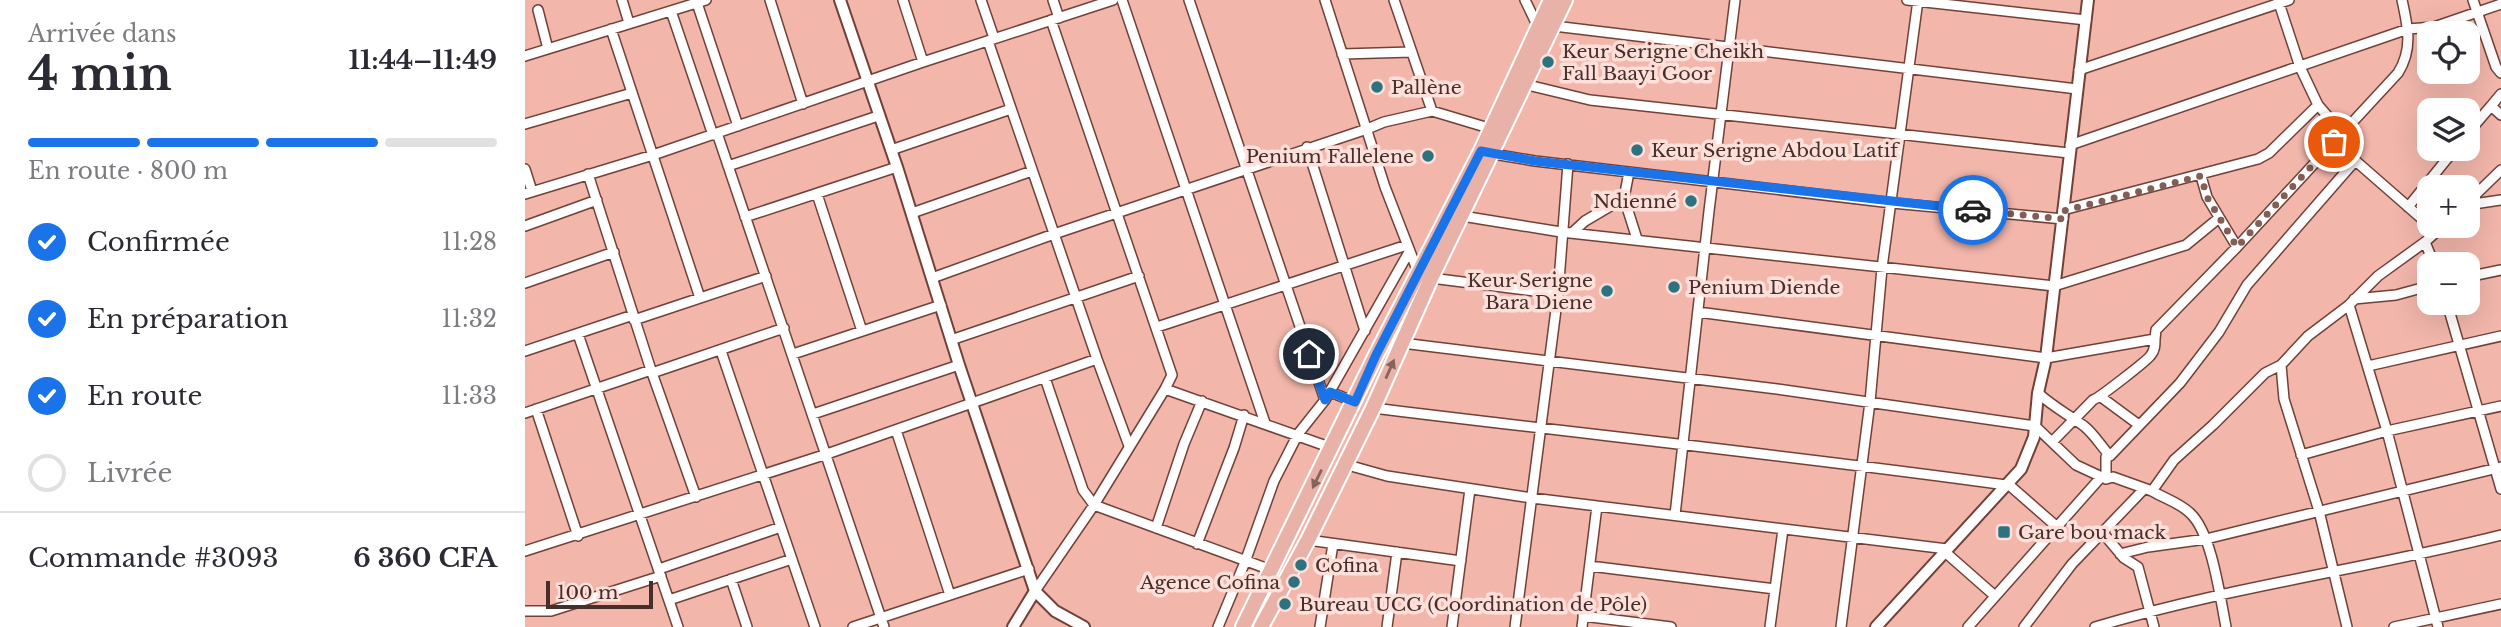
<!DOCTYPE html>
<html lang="fr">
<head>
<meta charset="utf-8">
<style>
  body { margin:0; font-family:"Libre Baskerville",serif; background:#f2f2f3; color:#2b2b33; height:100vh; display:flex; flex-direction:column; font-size:26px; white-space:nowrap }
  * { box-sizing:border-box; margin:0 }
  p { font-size:23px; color:#7c7c81 }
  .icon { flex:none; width:38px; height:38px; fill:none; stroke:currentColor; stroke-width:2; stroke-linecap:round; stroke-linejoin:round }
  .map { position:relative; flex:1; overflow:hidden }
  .drawer { display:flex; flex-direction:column; background:#fff; width:525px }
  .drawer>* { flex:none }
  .buttons { position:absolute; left:1892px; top:21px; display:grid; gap:14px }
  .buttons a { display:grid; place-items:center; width:63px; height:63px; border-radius:14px; background:#fff; box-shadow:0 7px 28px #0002; font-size:35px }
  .scale { position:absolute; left:21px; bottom:18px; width:107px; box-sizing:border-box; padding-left:7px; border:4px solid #462f2a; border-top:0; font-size:19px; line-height:24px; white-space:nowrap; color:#462f2a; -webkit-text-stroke:5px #ffdfd9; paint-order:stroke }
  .pin { position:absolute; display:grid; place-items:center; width:60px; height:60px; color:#fff; margin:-30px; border:4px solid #fff; border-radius:50%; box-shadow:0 2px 7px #0007 }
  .courier { position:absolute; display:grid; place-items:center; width:70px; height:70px; margin:-35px; border:5px solid #1a73e8; border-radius:50%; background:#fff; color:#222; box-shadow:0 2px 9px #0007 }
  .headline em { font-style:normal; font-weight:700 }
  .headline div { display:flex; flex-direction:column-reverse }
  .headline { display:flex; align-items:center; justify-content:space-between; height:119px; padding:0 28px }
  h1 { font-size:46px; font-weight:700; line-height:52px }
  .bar { display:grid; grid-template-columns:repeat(4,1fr); gap:10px 7px; align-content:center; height:84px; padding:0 28px }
  .bar i { height:9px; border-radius:5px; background:#e1e1e2 }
  .bar .active { background:#1a73e8 }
  .bar p { grid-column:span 4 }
  .line { display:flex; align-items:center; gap:18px; padding:0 28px; border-top:2px solid #e1e1e2 }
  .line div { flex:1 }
  ol { padding:0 28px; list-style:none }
  li { display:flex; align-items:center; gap:21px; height:77px }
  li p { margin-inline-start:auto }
  li .icon { padding:7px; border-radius:50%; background:#1a73e8; color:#fff; stroke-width:4 }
  li:last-child { color:#7c7c81 }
  li i { width:38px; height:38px; border:4px solid #e1e1e2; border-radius:50% }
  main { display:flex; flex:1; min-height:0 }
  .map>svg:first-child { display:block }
</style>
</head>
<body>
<main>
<section class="drawer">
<div class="headline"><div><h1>4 min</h1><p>Arrivée dans</p></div><em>11:44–11:49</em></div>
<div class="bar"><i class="active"></i><i class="active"></i><i class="active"></i><i></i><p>En route · 800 m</p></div>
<ol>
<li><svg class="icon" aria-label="check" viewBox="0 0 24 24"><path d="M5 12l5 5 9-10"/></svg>Confirmée<p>11:28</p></li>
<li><svg class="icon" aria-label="check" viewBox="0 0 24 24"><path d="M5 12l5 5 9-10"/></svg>En préparation<p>11:32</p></li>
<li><svg class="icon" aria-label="check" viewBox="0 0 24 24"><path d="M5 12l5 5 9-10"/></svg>En route<p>11:33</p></li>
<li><i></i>Livrée</li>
</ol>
<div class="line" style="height:91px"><div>Commande #3093</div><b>6 360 CFA</b></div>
</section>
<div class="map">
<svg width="1976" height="627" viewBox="0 0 1976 627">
  <rect width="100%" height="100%" fill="#f2b6ab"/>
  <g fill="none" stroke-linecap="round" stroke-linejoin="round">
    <g stroke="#724037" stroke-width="12">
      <path id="minor" d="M97 0 104 23
        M171 0 213 126
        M245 0 278 104
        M378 0 398 62
        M456 0 469 38
        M528 0 534 18
        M597 0 740 423
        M664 0 800 400
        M800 0 860 187 893 272
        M869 0 907 111
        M1000 0 1014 29
        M1382 0 1561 20
        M1753 0 1775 67 1793 105 1817 133
        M1948 0 1971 67 1976 73
        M13 10 23 49
        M146 11 188 135
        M1029 26 1552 89
        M86 29 175 298
        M463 41 572 359 604 446
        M817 54 887 52
        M0 56 181 0
        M1554 70 1764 0
        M999 84 1065 100 1544 153
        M1976 94 1966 106 1976 115
        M0 124 107 93
        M192 133 359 627
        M1942 134 1966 106
        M1809 142 1904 225
        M1545 145 1883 29 1909 27 1976 4
        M782 147 840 331
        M366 150 486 109
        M962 153 1010 161 1367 203 1538 219
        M203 166 353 116
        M0 169 7 191
        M1104 172 1099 198 1112 239
        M63 174 126 370 171 497
        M1676 176 1682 197 1712 247
        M0 194 128 155 398 62 588 0
        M292 194 337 331
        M1942 203 1976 170
        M1942 205 1976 200
        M1883 207 1930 149
        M1538 210 1733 159 1744 153 1793 105
        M387 213 507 171
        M937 216 1036 232 1529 286 1661 245 1694 218
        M220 217 372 167
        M0 226 72 200
        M1048 232 1060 221 1099 198
        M1900 242 1909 264
        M1942 277 1976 270
        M407 278 529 234 842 129 859 122 907 111 967 129
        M906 278 1033 294
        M0 283 89 252
        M1829 299 1871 295 1904 286
        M1922 303 1976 489
        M1824 305 1862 431 1913 627
        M1173 312 1521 358 1630 339 1631 330 1712 247 1873 73C1888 49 1883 27 1877 0
        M109 320 241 276
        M632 327 882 245
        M53 334 153 627
        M426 340 614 276
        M877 343 1252 389 1510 426 1551 465 1581 479 1588 477 1627 491
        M0 351 108 315
        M196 351 290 627
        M268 354 416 305
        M1843 366 1976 336
        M127 373 259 328
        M520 378 558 490 569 505 746 570
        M640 389 807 448
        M805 392 830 402
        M1513 393C1527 406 1544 415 1559 426 1569 434 1576 446 1585 456L1581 457V479
        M1576 397 1614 425
        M848 408C1059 434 1271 456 1481 485
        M11 409 53 536
        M0 413 126 370
        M288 414 434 365
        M371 430 425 595
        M1527 442 1568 400C1574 398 1623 360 1626 355 1630 350 1630 345 1630 339
        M1776 455 1862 431 1976 406
        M1585 456 1655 383 1694 332 1722 285 1830 161
        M819 464 862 476 1007 498 1422 549
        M1483 484 1531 526
        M1150 515 1184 211 1210 0
        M631 528 659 444 677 401
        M1577 532 1599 558 1613 567 1629 627
        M783 540 936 561
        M672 544 709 448 719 415
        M0 551 302 454 572 359
        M1420 552 1470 596
        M1595 554 1623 547 1681 539 1976 467
        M1065 566 1250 589
        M134 569 256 527
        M206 579 222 627
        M510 591 569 505 640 389 647 375 526 20
        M144 600 267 559
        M0 611H26L136 576
        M1058 616 1146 627
        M328 627 504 569
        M693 627 720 562 749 481 773 434 800 400 884 252
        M795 627 808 544
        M862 627 872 552
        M927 627 945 489
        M990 627 1033 294 1043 164
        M1057 627 1072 506
        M1245 627 1258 529
        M1316 627 1345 402 1357 268 1393 0
        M1443 627 1577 476
        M1499 627 1547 564 1619 489
        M1570 627C1703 587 1841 569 1976 535
        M1701 627C1695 597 1687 533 1665 513 1655 503 1639 498 1627 491L1649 460 1688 425 1740 373 1756 365
        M1822 627 1794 511 1759 399 1756 365 1783 336 1824 305 1853 276 1900 242 1918 226
        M1869 627 1976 604"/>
    </g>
    <g stroke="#724037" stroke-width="14">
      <path id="tertiary" d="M315 0 372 167 434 365 510 591 530 611 559 627
        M488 627 510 591
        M1351 627 1496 469 1509 437 1513 393 1521 358 1563 0"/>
    </g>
    <g stroke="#fff" stroke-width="18">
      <path id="primary" d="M718 627 851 355 956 151 1026 0
        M736 627 783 540 848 408 906 278 1040 0"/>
    </g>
    <use href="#minor" stroke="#fff" stroke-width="9"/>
    <use href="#tertiary" stroke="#fff" stroke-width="10"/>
    <use href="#primary" stroke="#e9b2a8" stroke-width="14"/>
  </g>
  <defs><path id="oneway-solid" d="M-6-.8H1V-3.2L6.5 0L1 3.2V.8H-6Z" transform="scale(1.75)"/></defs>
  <g fill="#87635c">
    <use href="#oneway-solid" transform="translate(865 369) rotate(-66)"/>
    <use href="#oneway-solid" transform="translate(792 479) rotate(116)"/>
  </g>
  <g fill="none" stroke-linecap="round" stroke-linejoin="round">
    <path stroke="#825e57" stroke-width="7" stroke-dasharray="0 12.6" d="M1448 210 1538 219V211L1676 176 1682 197 1712 247 1809 142"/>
    <path stroke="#1a73e8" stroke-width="9" d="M784 354 800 400 805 392 830 402 851 355 956 151 1010 161 1448 210"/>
  </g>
  <g fill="#2c727f" stroke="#ffdfd9" stroke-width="2.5">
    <circle cx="1023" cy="62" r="7"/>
    <circle cx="852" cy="87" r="7"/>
    <circle cx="1112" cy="150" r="7"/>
    <circle cx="903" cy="156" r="7"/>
    <circle cx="1166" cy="201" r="7"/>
    <circle cx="1149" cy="287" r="7"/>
    <circle cx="1082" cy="291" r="7"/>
    <rect x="1472" y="525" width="14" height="14" rx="3.5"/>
    <circle cx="776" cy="565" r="7"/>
    <circle cx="769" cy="582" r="7"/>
    <circle cx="760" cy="604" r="7"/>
  </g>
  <g text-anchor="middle" stroke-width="7" stroke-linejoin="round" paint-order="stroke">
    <g font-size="19" fill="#462f2a" stroke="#ffdfd9" text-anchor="start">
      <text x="1037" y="58">Keur Serigne Cheikh<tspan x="1037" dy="22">Fall Baayi Goor</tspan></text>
      <text x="866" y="94">Pallène</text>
      <text x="1126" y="157">Keur Serigne Abdou Latif</text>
      <text x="889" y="163" text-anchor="end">Penium Fallelene</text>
      <text x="1152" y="208" text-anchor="end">Ndienné</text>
      <text x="1068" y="287" text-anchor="end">Keur Serigne<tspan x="1068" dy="22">Bara Diene</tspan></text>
      <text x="1163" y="294">Penium Diende</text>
      <text x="1493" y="539">Gare bou mack</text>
      <text x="790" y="572">Cofina</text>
      <text x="755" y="589" text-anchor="end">Agence Cofina</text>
      <text x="774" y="611">Bureau UCG (Coordination de Pôle)</text>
    </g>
  </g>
</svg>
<div class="buttons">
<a><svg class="icon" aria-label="locate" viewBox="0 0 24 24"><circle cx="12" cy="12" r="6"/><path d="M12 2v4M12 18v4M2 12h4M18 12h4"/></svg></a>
<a><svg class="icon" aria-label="layers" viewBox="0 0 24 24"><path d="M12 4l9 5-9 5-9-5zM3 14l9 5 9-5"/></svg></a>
<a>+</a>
<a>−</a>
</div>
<div class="scale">100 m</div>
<div class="pin" style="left:1809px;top:142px;background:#ea580c"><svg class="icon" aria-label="bag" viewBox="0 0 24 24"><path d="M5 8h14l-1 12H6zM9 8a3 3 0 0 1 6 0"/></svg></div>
<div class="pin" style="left:784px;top:354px;background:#1f2937"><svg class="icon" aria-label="home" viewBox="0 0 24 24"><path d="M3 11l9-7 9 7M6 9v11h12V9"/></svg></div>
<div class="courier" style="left:1448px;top:210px"><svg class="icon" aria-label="car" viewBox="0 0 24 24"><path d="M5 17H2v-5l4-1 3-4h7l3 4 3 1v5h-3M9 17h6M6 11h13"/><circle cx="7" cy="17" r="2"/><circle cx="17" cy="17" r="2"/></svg></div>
</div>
</main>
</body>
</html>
